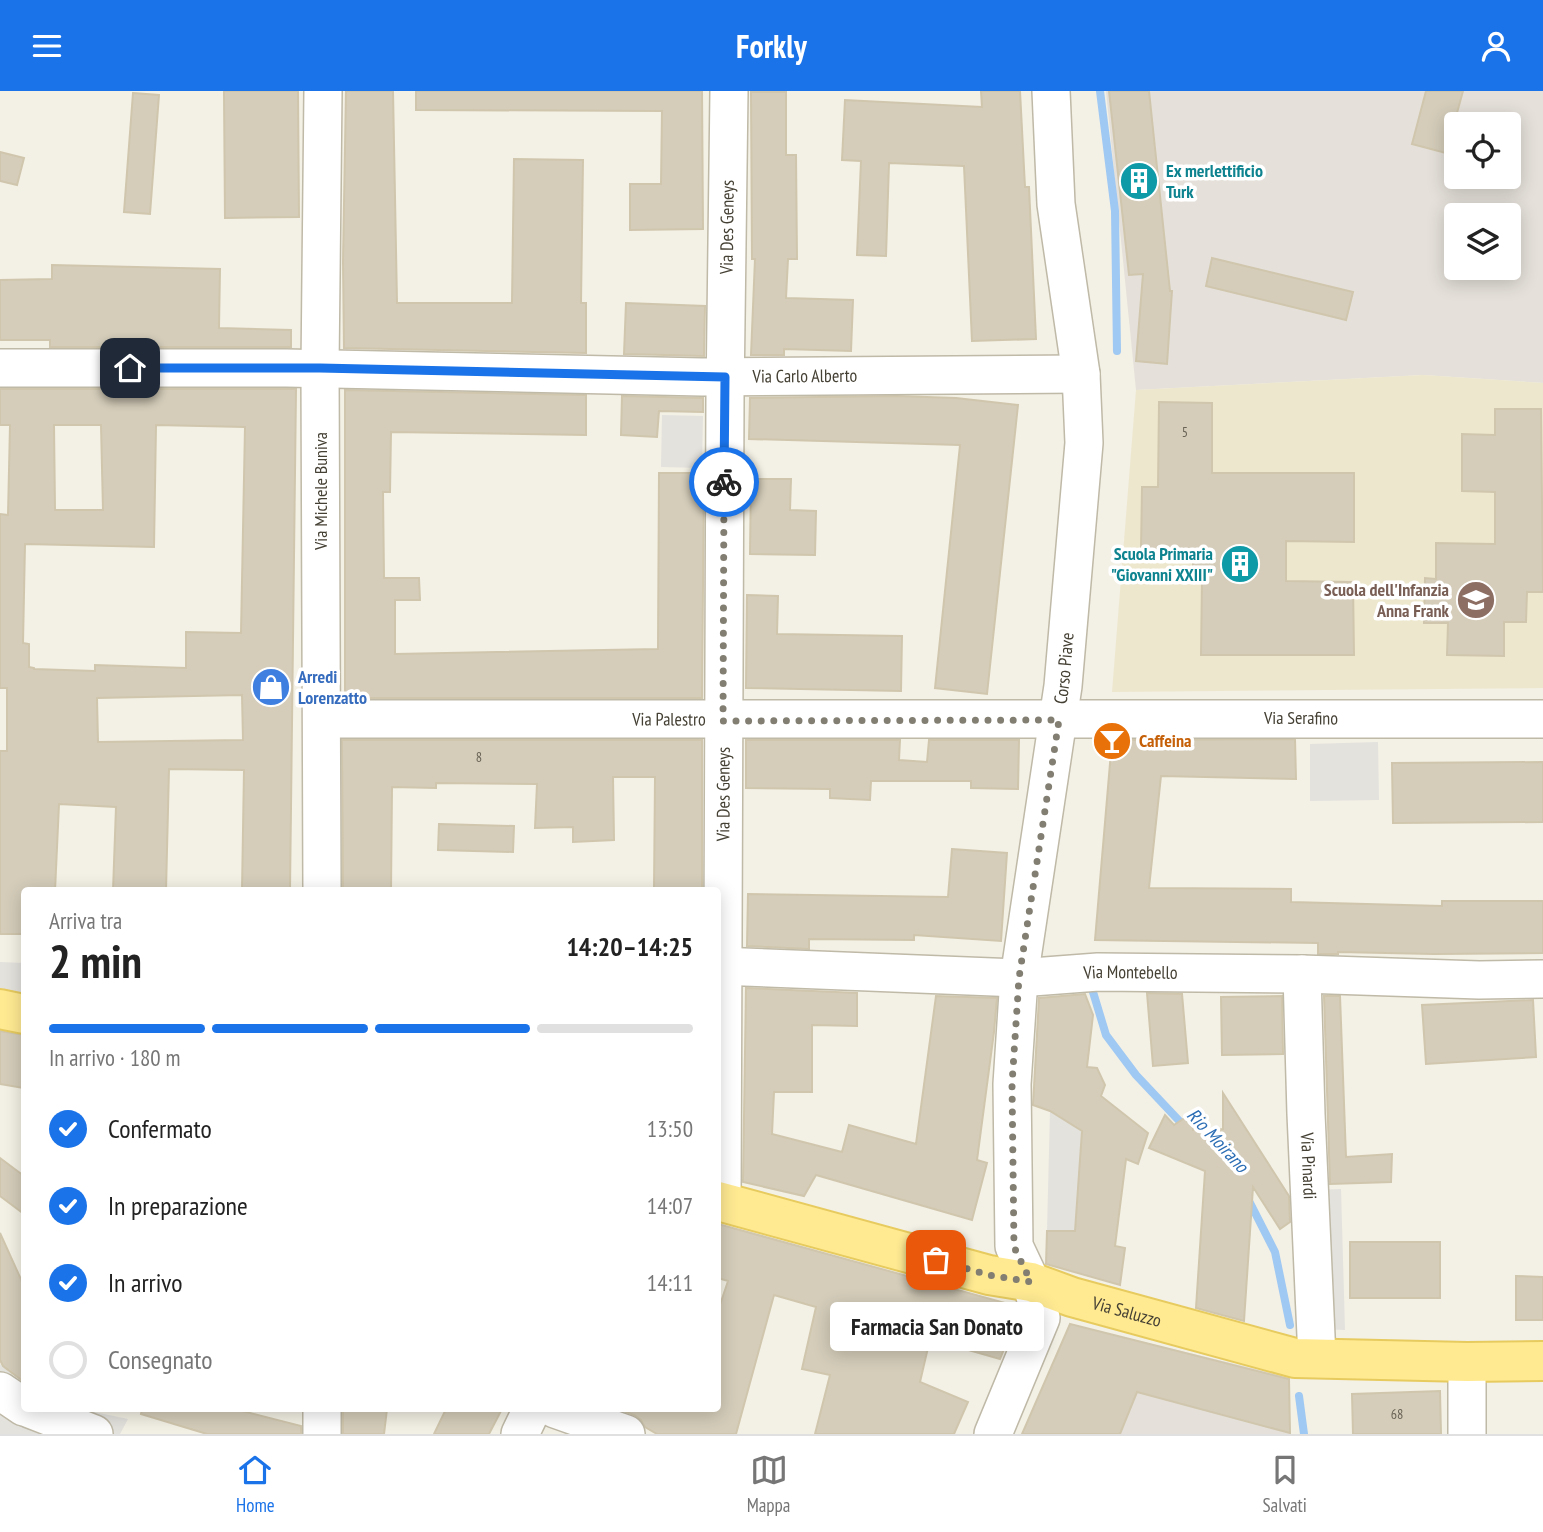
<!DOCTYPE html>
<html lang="it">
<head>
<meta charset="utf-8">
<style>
  body { margin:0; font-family:"PT Sans Narrow",sans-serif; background:#f6f6f6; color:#222; height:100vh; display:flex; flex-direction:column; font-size:26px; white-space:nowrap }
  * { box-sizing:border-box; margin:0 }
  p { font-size:23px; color:#767676 }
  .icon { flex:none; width:38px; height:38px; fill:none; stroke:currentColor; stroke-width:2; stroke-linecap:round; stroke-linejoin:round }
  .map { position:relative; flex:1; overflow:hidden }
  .side { position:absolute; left:21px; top:796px; width:700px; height:525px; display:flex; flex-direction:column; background:#fff; border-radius:7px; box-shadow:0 4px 18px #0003 }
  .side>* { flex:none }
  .tools { position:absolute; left:1444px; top:21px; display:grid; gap:14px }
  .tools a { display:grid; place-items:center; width:77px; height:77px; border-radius:7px; background:#fff; box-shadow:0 4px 18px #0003; font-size:35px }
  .pin { position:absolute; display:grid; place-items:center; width:60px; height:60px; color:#fff; margin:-30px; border-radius:14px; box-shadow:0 4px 10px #0006 }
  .courier { position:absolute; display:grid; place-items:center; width:70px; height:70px; margin:-35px; border:5px solid #1a73e8; border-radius:50%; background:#fff; color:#222; box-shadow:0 2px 9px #0007 }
  .bubble { position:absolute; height:49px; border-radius:7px; background:#fff; box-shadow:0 4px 18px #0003; font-size:23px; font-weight:700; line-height:49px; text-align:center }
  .overview em { font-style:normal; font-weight:700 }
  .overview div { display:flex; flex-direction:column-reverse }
  .overview { display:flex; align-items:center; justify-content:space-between; height:119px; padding:0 28px }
  h1 { font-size:46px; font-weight:700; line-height:52px }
  .bar { display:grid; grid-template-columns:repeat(4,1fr); gap:10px 7px; align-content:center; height:84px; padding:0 28px }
  .bar i { height:9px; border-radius:5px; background:#e0e0e0 }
  .bar .active { background:#1a73e8 }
  .bar p { grid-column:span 4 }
  ol { padding:0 28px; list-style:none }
  li { display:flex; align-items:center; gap:21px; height:77px }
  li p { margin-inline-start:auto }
  li .icon { padding:7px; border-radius:50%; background:#1a73e8; color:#fff; stroke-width:4 }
  li:last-child { color:#767676 }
  li i { width:38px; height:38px; border:4px solid #e0e0e0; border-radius:50% }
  header { display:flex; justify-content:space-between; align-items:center; height:91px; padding:0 28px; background:#1a73e8; color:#fff; font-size:32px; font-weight:700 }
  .menu { display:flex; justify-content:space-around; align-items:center; height:98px; border-top:2px solid #e0e0e0; background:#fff; font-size:19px; color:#767676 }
  .menu a { display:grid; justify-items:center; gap:4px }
  .menu .active { color:#1a73e8 }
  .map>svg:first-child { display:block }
</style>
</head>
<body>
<header><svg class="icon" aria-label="menu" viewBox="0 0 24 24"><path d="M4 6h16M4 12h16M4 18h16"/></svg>Forkly<svg class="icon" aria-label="person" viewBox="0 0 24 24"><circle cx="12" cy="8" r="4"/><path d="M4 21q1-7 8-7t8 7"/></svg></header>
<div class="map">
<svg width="1543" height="1343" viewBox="0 0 1543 1343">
  <rect width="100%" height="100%" fill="#f3f0e5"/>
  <path fill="#e5e1da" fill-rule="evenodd" d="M1106 0H1543V292L1423 284 1136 299ZM1456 33H1508V86H1456ZM1456 124H1508V177H1456Z
    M1070 1233 1289 1286 1290 1343H1022Z"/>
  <path fill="#ede7ce" d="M1423 284 1543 292V597L1112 601 1136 299Z"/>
  <path fill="#e3e2dd" d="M662 324 703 325 702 377 661 376Z
    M1378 651 1379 709 1310 710V653Z
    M0 871 24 872V909L0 904Z
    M1050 1020 1082 1040 1075 1140H1047Z
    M1341 1098 1345 1239 1323 1238 1316 1099Z
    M0 1273 24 1294V1318H80L128 1328 120 1343H0Z"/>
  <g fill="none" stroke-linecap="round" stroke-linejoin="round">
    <path stroke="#9fc8f2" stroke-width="8" d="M1100 0 1115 120 1117 260
      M1093 901 1106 944 1136 984 1185 1036
      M1247 1106 1275 1161 1290 1234
      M1299 1305 1304 1343"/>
  </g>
  <path fill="#d5cdba" stroke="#d0c6ad" stroke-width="2" fill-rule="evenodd" d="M224 0H298L299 126 225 127Z
    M346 0H393L397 212H512L514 68 583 69 581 212H586V262L344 257 343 171Z
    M416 0H702L703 138 630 139V93H661L662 20 416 19Z
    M981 0H1020L1025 96H1029L1036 248 972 250 964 75 889 72 886 165 857 164 861 70 842 69 845 9 982 16Z
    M1109 0H1149L1170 200H1172L1167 273 1136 270 1143 183 1129 184Z
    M1426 0H1463L1446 62 1412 53Z
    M751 1H786V64H796L797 168H788L786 207 853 209 851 260 784 258V264H751L755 168H752Z
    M133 2 159 4 150 123 124 121Z
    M0 61 24 67 17 94 0 90Z
    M1212 167 1353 201 1346 229 1206 195Z
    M52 174 220 178 219 237 291 239V256H50V249H0V189L52 188Z
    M626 212 705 215 704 265 624 263Z
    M0 298H296L290 800H242L244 679 169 678 166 800H113L116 716 59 713 55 800H24V843H0V660H7V597H0V423L8 424 10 334H0ZM54 334H101L103 419H55ZM156 334 245 336 241 542 186 541V577L95 574V580L34 578V577L29 576V553L23 552 25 453 154 456ZM242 604 243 649 98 651 97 607Z
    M345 299 586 304V344L391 341 390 401H383L384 487H419L420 509H395V563L658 558 659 382H704L702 607H345Z
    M622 305 703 307V321L659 320 657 346 621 344Z
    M897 305 956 307 1018 314 987 603 935 597 960 354 749 348 750 307Z
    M1159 311 1212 312V382H1354V451L1286 450V490L1353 491 1354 564H1201L1202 487H1193V459L1141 458 1142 396H1158Z
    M1495 318H1541L1543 501H1527L1526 531H1504V565L1447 564 1448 532H1424L1425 487 1436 488V452L1495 453V401L1462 400V343L1495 344Z
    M751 388H791L790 419 816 420 815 464 750 463Z
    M747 504 778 505 777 543 902 545 901 600 746 597Z
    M1295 648 1296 688 1161 685 1149 797 1291 798V811L1442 815V810H1543V862L1434 863 1338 861V863H1318V852L1095 849 1112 649Z
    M342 649H702V800H654L655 686H613L614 749 573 751V736L535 737 537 693 436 692V697L392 696 391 800H343Z
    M746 649H900L899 669 927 671 929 649H1019L1018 698 971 697V690H871L870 709 830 707V698L746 697Z
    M1543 671V731L1393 732 1392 672Z
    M439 733 514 735 513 761 438 759Z
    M952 758 1007 762 1001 850 914 844V849L809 848V858L747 855 748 803 948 806Z
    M746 897 857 902V935L812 934V1001H774L772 1043 842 1061 849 1034 916 1053 936 905 997 907 994 941 977 1069 987 1072 972 1129 816 1084 804 1105 743 1091Z
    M1147 902 1182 903 1188 972 1153 975Z
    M1085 903 1093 924 1087 976 1097 977 1105 994 1101 1005 1148 1042 1138 1073 1126 1068 1115 1155 1125 1157 1120 1194 1046 1173 1047 1140H1075L1082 1040 1050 1020 1033 1014 1039 907Z
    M1282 905 1283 963 1222 964 1221 906Z
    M1324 905H1340L1346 1066 1392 1063 1391 1091 1330 1093Z
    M1533 909 1536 966 1426 973 1422 914Z
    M0 940 24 944V997L0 993Z
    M1223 1002 1289 1105 1290 1131 1280 1138 1253 1096 1244 1230 1196 1217 1205 1080 1149 1057 1165 1024 1174 1034 1192 1022 1193 1039 1223 1038Z
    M0 1067 24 1085V1123L0 1105Z
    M718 1133 1016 1215 1018 1224 1000 1268 930 1248 920 1291 968 1311 954 1343H815L830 1284 802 1278 816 1216 774 1204 736 1343H657L645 1336 641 1329 634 1324 618 1318H718V1220L728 1190 718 1187Z
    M0 1142 24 1195V1291L3 1275 0 1269Z
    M1350 1151H1440V1207H1350Z
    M1516 1185 1543 1186V1229H1516Z
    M1070 1233 1289 1288 1290 1342 1137 1301 1120 1343H1022Z
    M1440 1300 1441 1343H1353L1352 1303Z
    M142 1318H234L301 1335V1343H207L141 1323Z
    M343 1318H387L384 1343H343Z
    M446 1318H502L489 1343H434Z"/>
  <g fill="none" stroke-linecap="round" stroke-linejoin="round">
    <g stroke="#bfb9a7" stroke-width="40">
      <g id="minor">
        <path id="s1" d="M0 277H286L702 286 1081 283"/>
        <path id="s2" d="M323 628C729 630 1136 626 1543 628"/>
        <path d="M322 800 320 277 323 0"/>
        <path id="s3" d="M718 875 1019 887 1098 881 1302 883 1479 889 1543 888"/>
        <path id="s4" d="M1302 883 1306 1023 1317 1267"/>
        <path id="s5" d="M722 1111 725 305 729 0"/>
        <path d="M1467 1271V1343"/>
        <path d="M0 1300 24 1316"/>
        <path d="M30 1318 94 1343"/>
        <path d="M322 1318V1343"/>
        <path d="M555 1318 626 1343"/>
        <path d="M520 1343 532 1318"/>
        <path id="s6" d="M993 1343 1041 1227 1031 1191 1014 1155 1012 993 1019 887 1063 595 1084 352 1081 283 1056 113 1051 0"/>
      </g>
    </g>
    <g stroke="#e7cb5f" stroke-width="42">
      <g id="major">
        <path d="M0 918 24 923"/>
        <path id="s7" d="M718 1110 989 1184 1031 1191 1072 1206 1295 1267 1467 1271 1543 1270"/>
      </g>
    </g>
    <use href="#minor" stroke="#fff" stroke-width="37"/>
    <use href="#major" stroke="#ffea92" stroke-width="38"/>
  </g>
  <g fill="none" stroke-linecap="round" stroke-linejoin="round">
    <path stroke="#827e72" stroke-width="7" stroke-dasharray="0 12.6" d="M724 391 723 630 1059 629 1019 887 1012 993 1014 1156 1031 1191 989 1184 936 1169"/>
    <path stroke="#1a73e8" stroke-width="9" d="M130 277H320L725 286 724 391"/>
  </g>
  <defs>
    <g id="building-disc" transform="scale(2.0125)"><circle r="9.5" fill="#0f9aa8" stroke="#fff"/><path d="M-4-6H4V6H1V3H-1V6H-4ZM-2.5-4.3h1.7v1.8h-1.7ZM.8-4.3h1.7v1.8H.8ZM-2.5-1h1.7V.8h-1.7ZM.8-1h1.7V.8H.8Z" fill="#fff"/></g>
    <g id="school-disc" transform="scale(2.0125)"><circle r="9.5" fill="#8d6e63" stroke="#fff"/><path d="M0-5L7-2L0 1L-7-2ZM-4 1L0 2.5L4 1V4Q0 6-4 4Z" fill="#fff"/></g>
    <g id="shop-disc" transform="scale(2.0125)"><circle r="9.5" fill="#3f7fe0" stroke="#fff"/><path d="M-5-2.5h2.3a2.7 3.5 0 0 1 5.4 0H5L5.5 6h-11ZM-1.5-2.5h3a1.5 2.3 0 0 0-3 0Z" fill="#fff"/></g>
    <g id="bar-disc" transform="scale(2.0125)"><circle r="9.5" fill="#e8710a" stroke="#fff"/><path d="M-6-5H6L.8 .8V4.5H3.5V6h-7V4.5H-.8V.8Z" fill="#fff"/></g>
  </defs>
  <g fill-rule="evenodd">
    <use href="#building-disc" x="1139" y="90"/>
    <use href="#building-disc" x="1240" y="473"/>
    <use href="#school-disc" x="1476" y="509"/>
    <use href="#shop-disc" x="271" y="596"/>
    <use href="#bar-disc" x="1112" y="650"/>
  </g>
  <g text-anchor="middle" stroke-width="7" stroke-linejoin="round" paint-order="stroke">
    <g font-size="14" fill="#696356">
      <text x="1185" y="346">5</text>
      <text x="479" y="671">8</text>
      <text x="1397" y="1328">68</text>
    </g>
    <g font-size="18" font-weight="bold" fill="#0d838f" stroke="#fff" text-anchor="start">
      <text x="1166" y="86">Ex merlettificio<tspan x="1166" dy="21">Turk</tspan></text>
      <text x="1213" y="469" text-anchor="end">Scuola Primaria<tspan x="1213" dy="21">"Giovanni XXIII"</tspan></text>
    </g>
    <g font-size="18" fill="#454034" stroke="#fff">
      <text dy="6" stroke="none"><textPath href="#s5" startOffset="975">Via Des Geneys</textPath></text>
      <text dy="6" stroke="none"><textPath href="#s1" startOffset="805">Via Carlo Alberto</textPath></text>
      <text transform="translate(321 400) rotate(-90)" y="6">Via Michele Buniva</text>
      <text dy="6" stroke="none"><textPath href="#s6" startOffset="784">Corso Piave</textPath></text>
      <text dy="6" stroke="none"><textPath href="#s2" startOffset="978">Via Serafino</textPath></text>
      <text dy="6" stroke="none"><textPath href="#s2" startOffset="346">Via Palestro</textPath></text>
      <text dy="6" stroke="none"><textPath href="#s5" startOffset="408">Via Des Geneys</textPath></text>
      <text dy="6" stroke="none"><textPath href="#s3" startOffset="413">Via Montebello</textPath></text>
      <text dy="6" stroke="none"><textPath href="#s4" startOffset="192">Via Pinardi</textPath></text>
      <text dy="6" stroke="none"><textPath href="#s7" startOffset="424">Via Saluzzo</textPath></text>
    </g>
    <g font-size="18" font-weight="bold" fill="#785e54" stroke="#fff" text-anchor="end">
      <text x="1449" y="505">Scuola dell'Infanzia<tspan x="1449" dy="21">Anna Frank</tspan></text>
    </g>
    <g font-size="18" font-weight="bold" fill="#366cbe" stroke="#fff" text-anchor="start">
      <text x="298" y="592">Arredi<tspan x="298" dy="21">Lorenzatto</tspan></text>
    </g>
    <g font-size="18" font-weight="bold" fill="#c56008" stroke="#fff" text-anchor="start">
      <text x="1139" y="656">Caffeina</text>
    </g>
    <g font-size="19" font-style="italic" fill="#2b6db4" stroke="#fff">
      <text transform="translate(1218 1049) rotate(47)" y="7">Rio Moirano</text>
    </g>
  </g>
</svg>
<div class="tools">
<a><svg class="icon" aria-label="locate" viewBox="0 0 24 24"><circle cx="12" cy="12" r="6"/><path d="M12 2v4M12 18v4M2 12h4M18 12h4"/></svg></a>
<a><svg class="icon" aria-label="layers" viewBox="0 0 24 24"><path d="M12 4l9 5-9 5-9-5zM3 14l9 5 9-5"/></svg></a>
</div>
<div class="pin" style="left:936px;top:1169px;background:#ea580c"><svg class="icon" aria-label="bag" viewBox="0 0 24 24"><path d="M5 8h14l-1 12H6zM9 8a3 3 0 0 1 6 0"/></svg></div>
<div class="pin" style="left:130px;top:277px;background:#1f2937"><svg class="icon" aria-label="home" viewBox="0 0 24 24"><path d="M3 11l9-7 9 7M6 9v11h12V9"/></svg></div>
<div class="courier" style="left:724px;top:391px"><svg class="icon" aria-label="bike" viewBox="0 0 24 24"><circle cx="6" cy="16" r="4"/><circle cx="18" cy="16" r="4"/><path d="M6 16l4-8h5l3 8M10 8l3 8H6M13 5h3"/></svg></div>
<div class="bubble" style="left:830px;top:1211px;width:214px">Farmacia San Donato</div>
<section class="side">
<div class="overview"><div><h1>2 min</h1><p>Arriva tra</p></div><em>14:20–14:25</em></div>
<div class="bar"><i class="active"></i><i class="active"></i><i class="active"></i><i></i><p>In arrivo · 180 m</p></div>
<ol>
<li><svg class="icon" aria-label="check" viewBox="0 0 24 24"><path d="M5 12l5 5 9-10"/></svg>Confermato<p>13:50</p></li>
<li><svg class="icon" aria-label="check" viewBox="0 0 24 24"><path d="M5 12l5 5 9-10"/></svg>In preparazione<p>14:07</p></li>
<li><svg class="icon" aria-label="check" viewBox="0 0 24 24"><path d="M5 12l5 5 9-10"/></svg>In arrivo<p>14:11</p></li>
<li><i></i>Consegnato</li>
</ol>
</section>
</div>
<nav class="menu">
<a class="active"><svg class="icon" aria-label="home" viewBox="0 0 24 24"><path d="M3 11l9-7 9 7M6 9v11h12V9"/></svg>Home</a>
<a><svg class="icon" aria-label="map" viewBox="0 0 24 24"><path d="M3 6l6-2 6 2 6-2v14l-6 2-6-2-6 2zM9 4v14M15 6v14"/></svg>Mappa</a>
<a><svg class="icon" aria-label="saved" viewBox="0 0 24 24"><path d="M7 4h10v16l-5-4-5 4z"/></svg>Salvati</a>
</nav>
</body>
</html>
